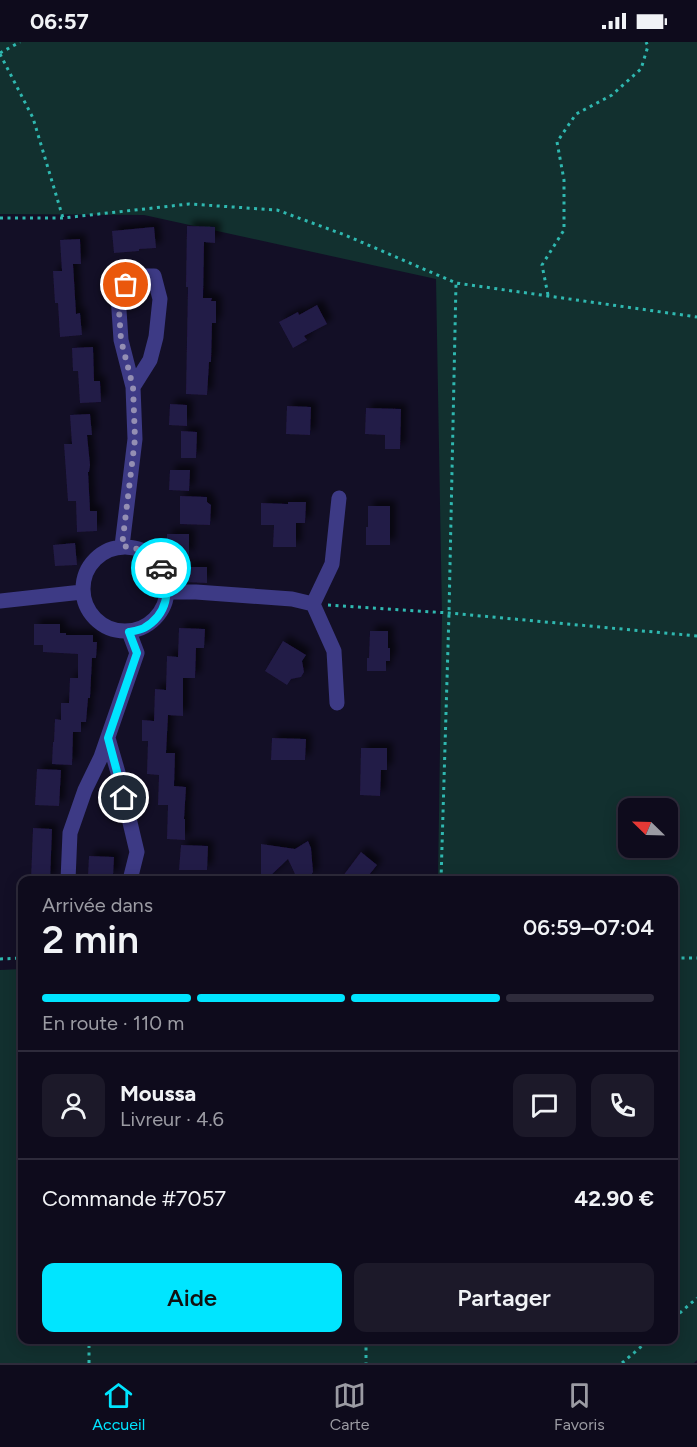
<!DOCTYPE html>
<html lang="fr">
<head>
<meta charset="utf-8">
<style>
  body { margin:0; font-family:Figtree,sans-serif; background:#1c1929; color:#f1f3f6; height:100vh; display:flex; flex-direction:column; font-size:22px; white-space:nowrap }
  * { box-sizing:border-box; margin:0 }
  p { font-size:20px; color:#9b9ba3 }
  .icon { flex:none; width:33px; height:33px; fill:none; stroke:currentColor; stroke-width:2; stroke-linecap:round; stroke-linejoin:round }
  .map { position:relative; flex:1; overflow:hidden }
  .drawer { position:absolute; left:18px; top:834px; width:660px; height:468px; display:flex; flex-direction:column; background:#0e0b1c; border-radius:12px; box-shadow:0 3px 15px #0003,0 0 0 2px #2e2b3b }
  .drawer>* { flex:none }
  .needle { width:39px; rotate:293deg }
  .controls { position:absolute; left:618px; top:756px; display:grid; gap:12px }
  .controls a { display:grid; place-items:center; width:60px; height:60px; border-radius:12px; background:#0e0b1c; box-shadow:0 3px 15px #0003,0 0 0 2px #2e2b3b; font-size:30px }
  .pin { position:absolute; display:grid; place-items:center; width:51px; height:51px; color:#fff; margin:-26px; border:3px solid #fff; border-radius:50%; box-shadow:0 2px 6px #0007 }
  .courier { position:absolute; display:grid; place-items:center; width:60px; height:60px; margin:-30px; border:4px solid #00e5ff; border-radius:50%; background:#fff; color:#222; box-shadow:0 2px 8px #0007 }
  .head em { font-style:normal; font-weight:600 }
  .head div { display:flex; flex-direction:column-reverse }
  .head { display:flex; align-items:center; justify-content:space-between; height:102px; padding:0 24px }
  h1 { font-size:39px; font-weight:600; line-height:45px }
  .bar { display:grid; grid-template-columns:repeat(4,1fr); gap:9px 6px; align-content:center; height:72px; padding:0 24px }
  .bar i { height:8px; border-radius:4px; background:#2e2b3b }
  .bar .active { background:#00e5ff }
  .bar p { grid-column:span 4 }
  .line { display:flex; align-items:center; gap:15px; padding:0 24px; border-top:2px solid #2e2b3b }
  .line div { flex:1 }
  .round { display:grid; place-items:center; flex:none; width:63px; height:63px; border-radius:12px; background:#1c1929 }
  .button { display:flex; gap:12px; margin-top:auto; padding:12px 24px }
  .button a { flex:1; height:69px; border-radius:12px; background:#00e5ff; color:#111; font-size:24px; font-weight:600; line-height:69px; text-align:center }
  .button a+a { background:#1c1929; color:#f1f3f6 }
  .status { display:flex; justify-content:space-between; align-items:center; height:42px; padding:0 30px; background:#0e0b1c; direction:ltr }
  .status svg { height:16px; fill:currentColor }
  .tabs { display:flex; justify-content:space-around; align-items:center; height:84px; border-top:2px solid #2e2b3b; background:#0e0b1c; font-size:16px; color:#9b9ba3 }
  .tabs a { display:grid; justify-items:center; gap:3px }
  .tabs .active { color:#00e5ff }
  .map>svg:first-child { display:block }
</style>
</head>
<body>
<div class="status"><b>06:57</b><svg viewBox="0 0 49 12"><path d="M0 12V9h3v3zM5 12V6h3v6zM10 12V3h3v9zM15 12V0h3v12zM26 1h20v11H26zM47 4h2v5h-2z"/></svg></div>
<div class="map">
<svg width="697" height="1321" viewBox="0 0 697 1321">
  <defs>
    <filter id="shadow"><feDropShadow dx="5.5" dy="-5.5" stdDeviation="3" flood-color="#0009"/></filter>
  </defs>
  <rect width="100%" height="100%" fill="#130f26"/>
  <path fill="#12302f" fill-rule="evenodd" d="M0 0H697V1318L694 1321H0V928L22 927V1298H674V838H438L442 574 436 237 144 173 0 172ZM628 766H668V806H628Z"/>
  <path fill="#241b47" filter="url(#shadow)" d="M187 184 215 185V201L204 200 203 256H212L211 259H216V281H212L211 320H209L207 353 186 352 188 245H186Z
    M154 185 156 206 139 207V209L114 211 112 189Z
    M80 197 81 222H73L76 272 80 271 82 293 60 295 58 261H55L53 229H62L60 198Z
    M317 263 327 282 304 294 307 298 293 306 279 280 298 270 299 273Z
    M93 305 94 339H100L101 360 80 361 78 329H73L72 306Z
    M170 362 187 363V384L169 383Z
    M287 364 311 365 310 393 286 392Z
    M366 366 401 367 400 407H385V393L365 392Z
    M90 372 92 393H87L90 423 89 430H88L90 469H97V489L77 490 76 459H68L64 402H72L70 373Z
    M181 389 197 390 196 416H181Z
    M170 428H190L189 449 169 448Z
    M180 454 207 455V460L211 463 210 483 180 482Z
    M288 460H306L305 481H296V505H273L274 483H261V461L288 462Z
    M368 464H390V503H366V485H368Z
    M167 492H189V513H166Z
    M75 501 77 523 55 524 53 503Z
    M184 525H207V541L184 540Z
    M34 582H60V591H66V593H93V600H97L96 616H92L90 656H88L86 680H81V690H73L72 723 52 722 53 700H54L55 677 61 678V661H69L70 636H78V612L43 610V603H34Z
    M179 586 205 587 204 606H196L195 636H183V674L168 673 166 711H175L174 744 186 745 184 777H185V798L167 797 168 763H158L159 733 147 732 148 699H142V678L154 679 155 647 166 648 167 614 178 615Z
    M370 589H388V606H390V619H386V629H367V616H369Z
    M283 599 306 613 302 619 304 630 301 635 291 637 287 643 265 629Z
    M272 696 306 697 305 718H271Z
    M361 706H387V728H381L380 754 360 753Z
    M37 727 61 728 59 764 35 763Z
    M33 786 52 787 50 838H31Z
    M308 799 311 806 313 830 309 836 295 832 288 817 266 838H261V802L295 807Z
    M181 803 208 804 207 828H179Z
    M361 810 377 823 365 838H340Z
    M89 814 114 815 113 834H88Z"/>
  <g fill="none" stroke-linecap="round" stroke-linejoin="round">
    <path stroke="#2fb8b0" stroke-width="3" stroke-dasharray="3 4.5" stroke-linecap="butt" d="M0 11 20 0
      M0 12 33 76 63 176
      M0 176H63L189 162 277 168 345 193 456 241 697 275
      M548 253 542 223 564 188V138L557 100 576 72 612 53 641 27 648 4 646 0
      M328 563 449 571 697 594
      M441 838 449 571 456 241
      M674 916H697
      M0 917 22 916
      M674 1276 697 1256
      M366 1298V1321
      M89 1321V1298
      M622 1321 649 1298"/>
    <path stroke="#3d3a85" stroke-width="15" d="M122 504 135 397 133 345 121 298 118 253 134 234H154L160 257 156 295 150 318 133 345
      M83 547a42 42 0 1 1 84 0a42 42 0 1 1-84 0Z
      M168 550H196L292 557 313 562
      M0 559 82 550
      M337 661 334 609 313 562 332 522 339 456
      M108 696 119 734 137 810 130 838
      M68 838 70 791 85 748 101 715 137 611 129 590"/>
  </g>
  <g fill="none" stroke-linecap="round" stroke-linejoin="round">
    <path stroke="#948fb3" stroke-width="6" stroke-dasharray="0 10.8" d="M126 243 118 253 121 298 133 345 135 397 122 504C138 506 153 510 161 526"/>
    <path stroke="#00e5ff" stroke-width="8" d="M124 756 108 696 137 611 129 590C134 589 140 588 144 586 167 573 172 548 161 526"/>
  </g>
</svg>
<div class="controls">
<a><svg class="needle" viewBox="-14 -14 28 28"><path d="M0-13l5 13h-10z" fill="#e53935"/><path d="M0 13l5-13h-10z" fill="#9b9ba3"/></svg></a>
</div>
<div class="pin" style="left:126px;top:243px;background:#ea580c"><svg class="icon" aria-label="bag" viewBox="0 0 24 24"><path d="M5 8h14l-1 12H6zM9 8a3 3 0 0 1 6 0"/></svg></div>
<div class="pin" style="left:124px;top:756px;background:#1f2937"><svg class="icon" aria-label="home" viewBox="0 0 24 24"><path d="M3 11l9-7 9 7M6 9v11h12V9"/></svg></div>
<div class="courier" style="left:161px;top:526px"><svg class="icon" aria-label="car" viewBox="0 0 24 24"><path d="M5 17H2v-5l4-1 3-4h7l3 4 3 1v5h-3M9 17h6M6 11h13"/><circle cx="7" cy="17" r="2"/><circle cx="17" cy="17" r="2"/></svg></div>
<section class="drawer">
<div class="head"><div><h1>2 min</h1><p>Arrivée dans</p></div><em>06:59–07:04</em></div>
<div class="bar"><i class="active"></i><i class="active"></i><i class="active"></i><i></i><p>En route · 110 m</p></div>
<div class="line" style="height:108px"><a class="round"><svg class="icon" aria-label="person" viewBox="0 0 24 24"><circle cx="12" cy="8" r="4"/><path d="M4 21q1-7 8-7t8 7"/></svg></a><div><b>Moussa</b><p>Livreur · 4.6</p></div><a class="round"><svg class="icon" aria-label="chat" viewBox="0 0 24 24"><path d="M4 5h16v11H9l-5 4z"/></svg></a><a class="round"><svg class="icon" aria-label="phone" viewBox="0 0 24 24"><path d="M5 4h4l2 5-3 2q2 4 5 5l2-3 5 2v4C11 20 4 13 5 4z"/></svg></a></div>
<div class="line" style="height:78px"><div>Commande #7057</div><b>42.90 €</b></div>
<div class="button"><a>Aide</a><a>Partager</a></div>
</section>
</div>
<nav class="tabs">
<a class="active"><svg class="icon" aria-label="home" viewBox="0 0 24 24"><path d="M3 11l9-7 9 7M6 9v11h12V9"/></svg>Accueil</a>
<a><svg class="icon" aria-label="map" viewBox="0 0 24 24"><path d="M3 6l6-2 6 2 6-2v14l-6 2-6-2-6 2zM9 4v14M15 6v14"/></svg>Carte</a>
<a><svg class="icon" aria-label="saved" viewBox="0 0 24 24"><path d="M7 4h10v16l-5-4-5 4z"/></svg>Favoris</a>
</nav>
</body>
</html>
